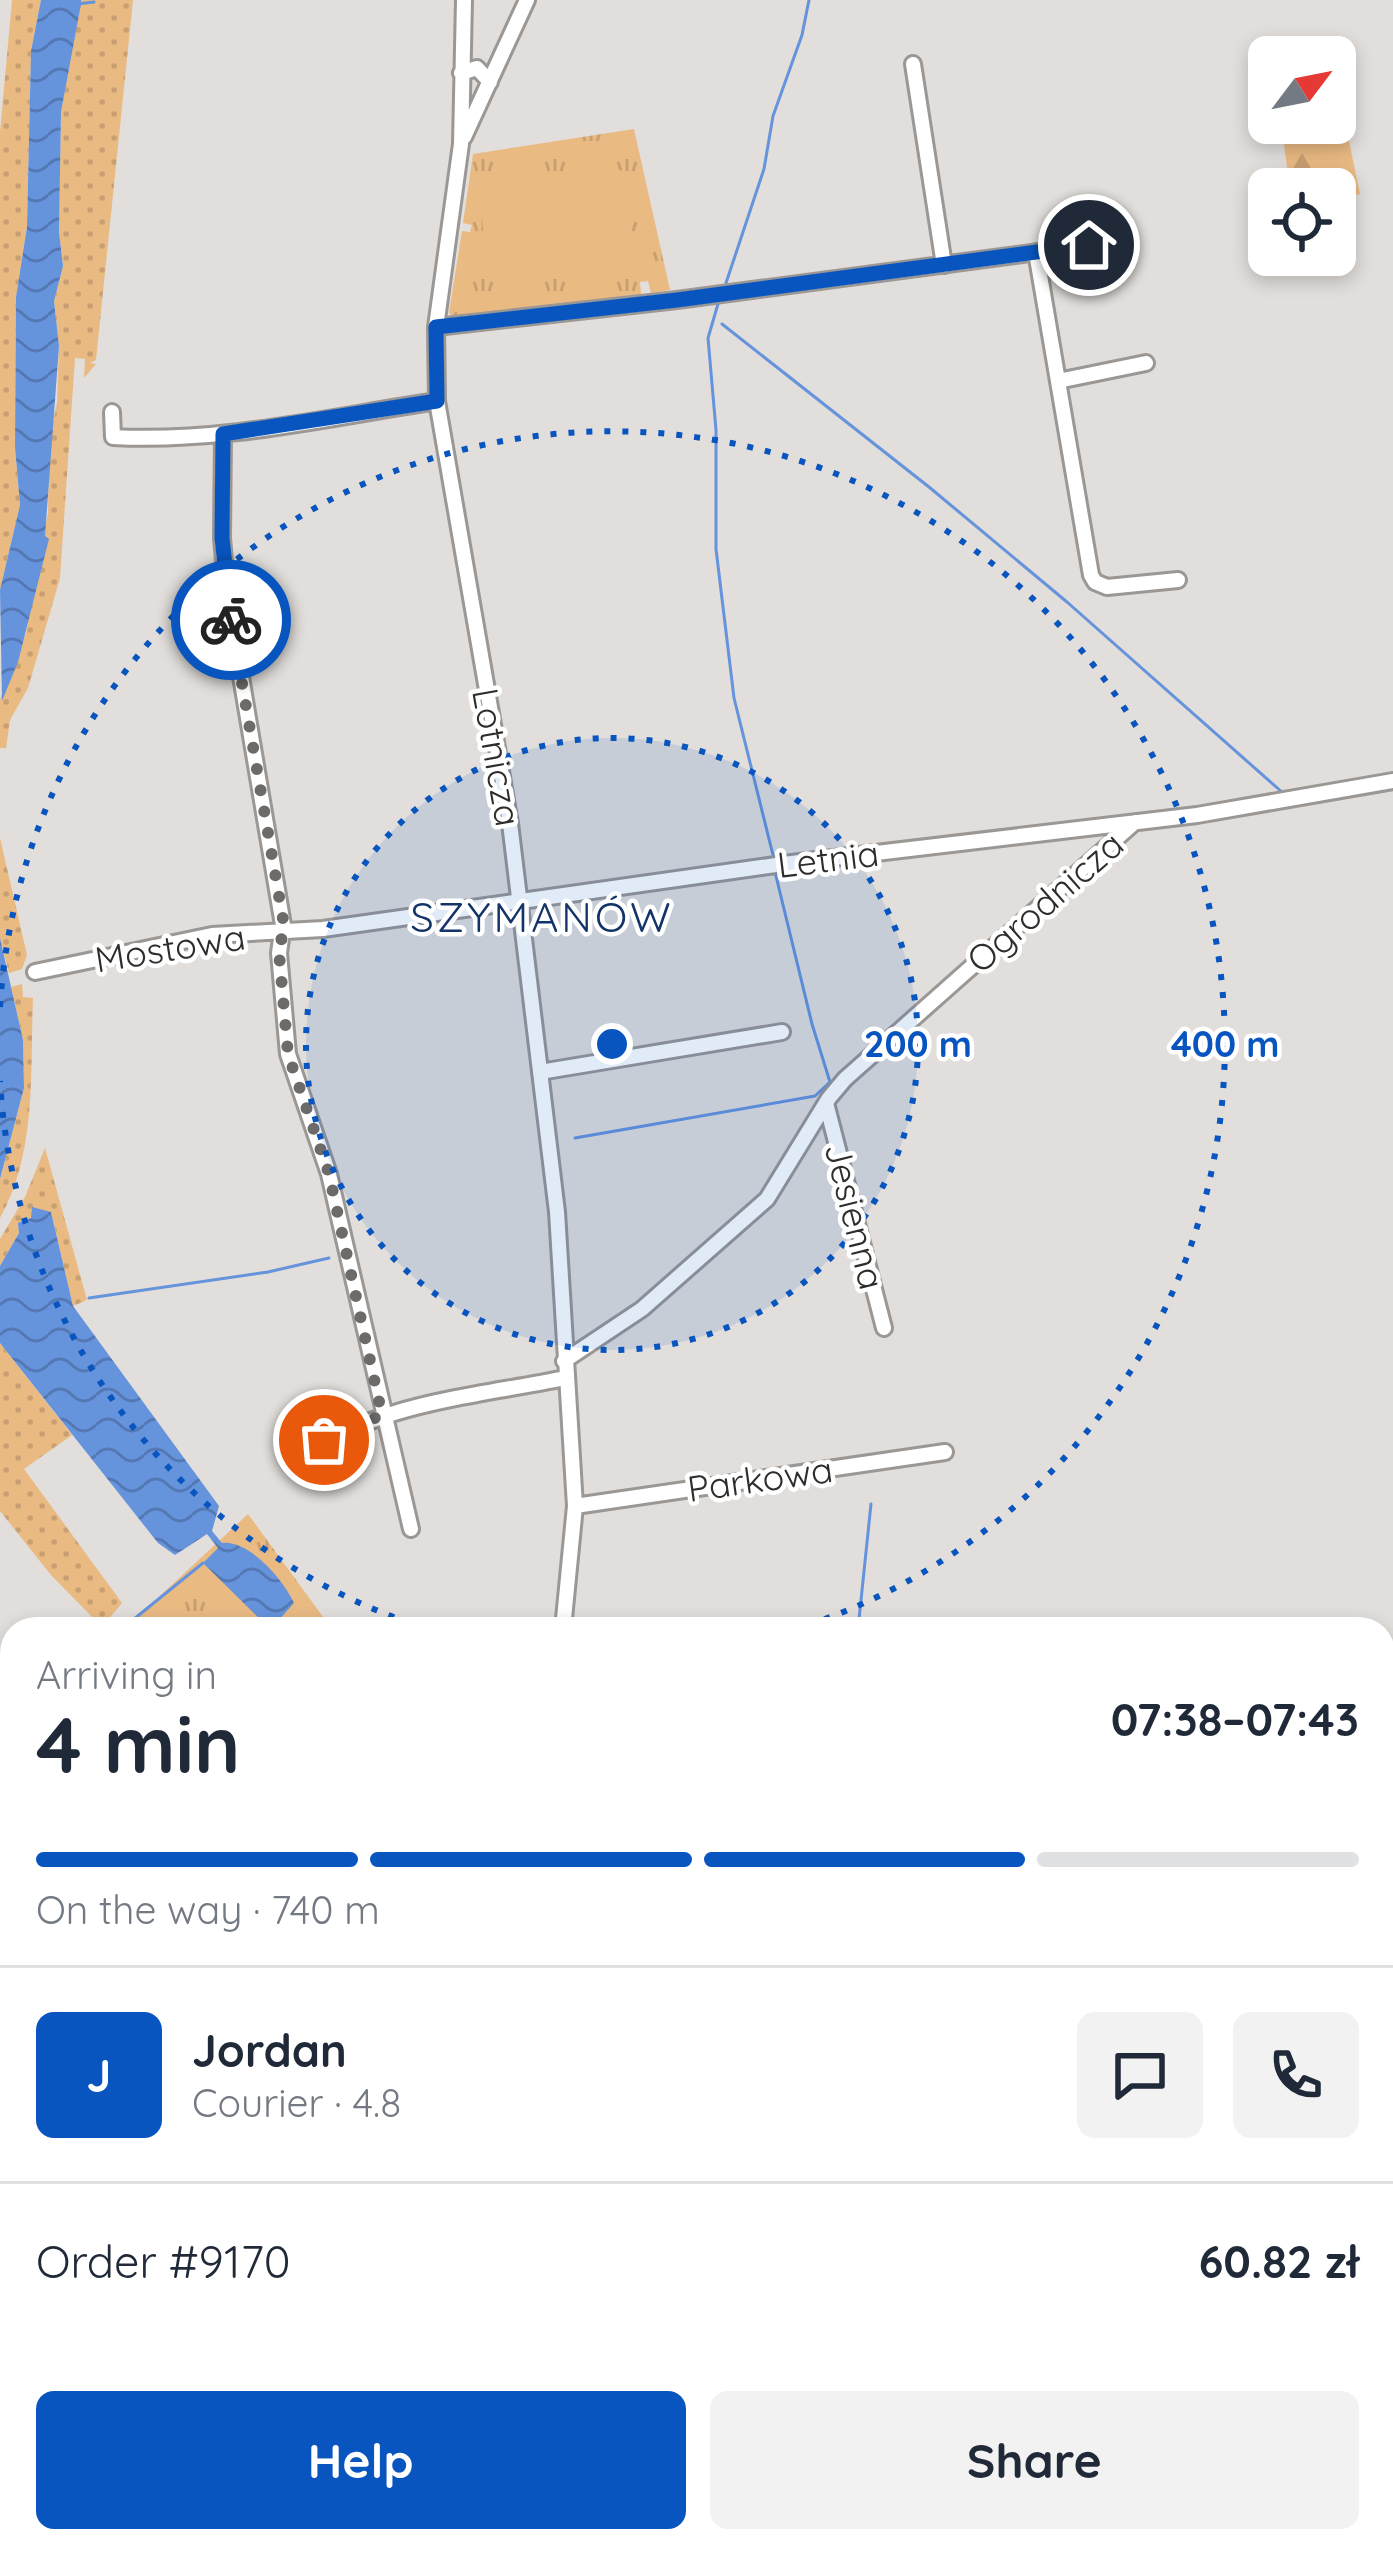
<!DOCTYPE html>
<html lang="en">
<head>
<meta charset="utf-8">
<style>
  body { margin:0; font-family:Quicksand,sans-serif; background:#f2f2f3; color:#1f2937; height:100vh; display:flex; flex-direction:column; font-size:45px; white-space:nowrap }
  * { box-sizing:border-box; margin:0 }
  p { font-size:39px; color:#747a83 }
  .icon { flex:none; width:66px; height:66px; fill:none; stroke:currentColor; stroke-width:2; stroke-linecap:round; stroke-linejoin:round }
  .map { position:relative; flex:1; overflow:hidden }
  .drawer { position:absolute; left:0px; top:1617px; width:1395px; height:936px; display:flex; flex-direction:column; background:#fff; border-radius:36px 36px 0 0; box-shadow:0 6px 18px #0003 }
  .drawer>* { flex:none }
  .needle { width:78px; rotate:58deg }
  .fabs { position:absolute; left:1248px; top:36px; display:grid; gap:24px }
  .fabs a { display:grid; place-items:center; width:108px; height:108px; border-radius:18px; background:#fff; box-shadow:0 6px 18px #0003; font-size:60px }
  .pin { position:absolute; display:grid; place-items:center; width:102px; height:102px; color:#fff; margin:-51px; border:6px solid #fff; border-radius:50%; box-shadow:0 3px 12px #0007 }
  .courier { position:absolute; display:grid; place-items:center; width:120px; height:120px; margin:-60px; border:9px solid #0855bf; border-radius:50%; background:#fff; color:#222; box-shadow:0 3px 15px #0007 }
  .headline em { font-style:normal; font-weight:800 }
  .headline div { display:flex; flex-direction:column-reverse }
  .headline { display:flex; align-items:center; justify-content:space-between; height:204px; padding:0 36px }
  h1 { font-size:78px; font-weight:800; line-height:90px }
  .bar { display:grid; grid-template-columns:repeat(4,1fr); gap:18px 12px; align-content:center; height:144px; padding:0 36px }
  .bar i { height:15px; border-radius:9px; background:#e0e1e3 }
  .bar .on { background:#0855bf }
  .bar p { grid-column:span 4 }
  .line { display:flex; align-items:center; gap:30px; padding:0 36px; border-top:3px solid #e0e1e3 }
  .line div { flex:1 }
  .round { display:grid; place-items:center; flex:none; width:126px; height:126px; border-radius:18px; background:#f2f2f3 }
  .action { display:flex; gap:24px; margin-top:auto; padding:24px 36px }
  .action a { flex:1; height:138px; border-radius:18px; background:#0855bf; color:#fff; font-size:48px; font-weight:800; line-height:138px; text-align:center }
  .action a+a { background:#f2f2f3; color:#1f2937 }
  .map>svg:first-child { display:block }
</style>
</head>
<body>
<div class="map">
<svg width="1393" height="2553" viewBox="0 0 1393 2553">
  <defs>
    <pattern id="industrial-grid" width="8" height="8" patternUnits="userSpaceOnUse" patternTransform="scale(3)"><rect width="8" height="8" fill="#d9d1c8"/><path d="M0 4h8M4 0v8" fill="none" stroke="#bbb4ac"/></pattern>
    <pattern id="grass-dots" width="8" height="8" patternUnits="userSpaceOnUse" patternTransform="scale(3)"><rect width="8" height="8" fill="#eaba83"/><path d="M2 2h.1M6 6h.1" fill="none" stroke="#c9a071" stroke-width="1.8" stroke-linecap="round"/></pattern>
    <pattern id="forest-firs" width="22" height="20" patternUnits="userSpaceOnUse" patternTransform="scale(3)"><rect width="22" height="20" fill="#eaba83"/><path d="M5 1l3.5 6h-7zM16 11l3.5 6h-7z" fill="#c9a071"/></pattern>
    <pattern id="park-tufts" width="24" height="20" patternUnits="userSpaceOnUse" patternTransform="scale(3)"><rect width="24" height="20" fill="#eaba83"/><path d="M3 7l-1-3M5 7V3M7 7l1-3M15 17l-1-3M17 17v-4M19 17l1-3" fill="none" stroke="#c9a071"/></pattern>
    <pattern id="water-waves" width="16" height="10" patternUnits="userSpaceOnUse" patternTransform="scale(3)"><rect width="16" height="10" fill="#6593dc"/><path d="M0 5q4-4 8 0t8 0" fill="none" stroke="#5478b3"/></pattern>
  </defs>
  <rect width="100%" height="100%" fill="#e1dedb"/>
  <path fill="url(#industrial-grid)" d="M1393 1873V2474L1383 2479V1874Z"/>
  <path fill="url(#grass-dots)" d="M12 0H41L31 51 27 227 16 297 15 447 20 505 0 590V132Z
    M81 0H133L96 360 90 363 96 364 84 378 85 359 75 358 60 578 28 688 10 720 6 748H0V699L26 633 48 513 49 440 57 403 59 346 54 301 63 266 59 232 61 112Z
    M0 838 27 955 22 969 9 973 0 938Z
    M22 984 23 997 33 998C30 1072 37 1152 0 1218V1179L24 1088 23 1040 11 987Z
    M45 1148 87 1300 73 1306 51 1212 18 1223 19 1233 0 1266V1239L25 1197Z
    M0 1343 72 1435 24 1469 122 1603 102 1627 51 1575 0 1511Z"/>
  <path fill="url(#forest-firs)" d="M1335 74 1360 194 1335 200V189H1290L1281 123H1335Z
    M229 2541H528L526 2553H228Z"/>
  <path fill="url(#park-tufts)" d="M634 129 670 290 651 293 648 281 640 282 641 294 455 319 449 313 462 231 470 232 472 225 463 223 473 154Z
    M248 1514 326 1621 336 1629H132L133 1621Z"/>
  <path fill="#eaba83" d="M624 170 634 265 489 281 478 186Z"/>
  <path fill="url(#water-waves)" d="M41 0H81V4L61 112 59 232 63 266 54 301 59 346 45 536 49 539 18 662 2 701 0 590 20 505 15 447 16 297 27 227 31 51Z
    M0 938 23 1040 24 1088 0 1179Z
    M32 1207 51 1212 73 1306 219 1506 212 1531 222 1543C249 1540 283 1579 294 1603L276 1623 267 1626 203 1563 218 1548 207 1534 175 1555 158 1543 0 1343V1266L19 1233 18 1223 31 1218Z"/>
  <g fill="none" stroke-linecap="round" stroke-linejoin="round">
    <path stroke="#6593dc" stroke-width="3" d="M77 4 94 2
      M725 286 764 169 773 116 802 35 809 0
      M718 304 708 338 716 430V549L734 698 773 855
      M722 324 929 487 1067 602 1283 793
      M1345 796 1383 791
      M575 1138 815 1096 830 1082 812 1024 775 872
      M89 1298 268 1272 329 1258
      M132 1629 134 1619 203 1563
      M858 1629 871 1504
      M1039 2541 1041 2553
      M547 2553 548 2541"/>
    <g stroke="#9a9794" stroke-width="20">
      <path id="minor" d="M464 0 461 144 436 327 437 401 510 823 557 1212 575 1506 563 1629
        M913 64 944 265
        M461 73 477 68 490 82
        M464 137 527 0
        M1036 252 1091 575 1095 582 1107 587 1178 580
        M436 327 677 300 1129 240
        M1058 381 1146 363
        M112 412 113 437C221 443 330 417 437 401
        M223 434 222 538 227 594 283 925 279 953 288 1054 329 1174 411 1529
        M35 972 212 935 323 929 783 864 1197 815 1393 781
        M540 1072 782 1032
        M826 1103 884 1328
        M564 1361 642 1309 767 1199 829 1098 845 1079 1135 822
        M294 1464C367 1403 474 1397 565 1378
        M575 1506 945 1452
        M0 2089 12 2088
        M0 2198 12 2197
        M0 2382 12 2381
        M6 2553 8 2504
        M156 2553V2541
        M656 2553 657 2541"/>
    </g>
    <g stroke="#a48560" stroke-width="24">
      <path id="major" d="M1383 2515 1393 2510
        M1310 2553 1333 2541"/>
    </g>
    <use href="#minor" stroke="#fff" stroke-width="14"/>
    <use href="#major" stroke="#efd2b0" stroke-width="18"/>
  </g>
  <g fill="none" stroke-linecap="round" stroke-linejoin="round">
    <path stroke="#6d6b69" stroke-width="12" stroke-dasharray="0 21.6" d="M231 620 284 925 279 953 288 1054 329 1174 382 1415 324 1440"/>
    <path stroke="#0855bf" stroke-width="15" d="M231 620 222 538 223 434 437 401 436 327 677 300 1089 245"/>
  </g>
  <circle cx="612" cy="1044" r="306" fill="#0855bf" fill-opacity=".12"/>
  <g fill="none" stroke="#0855bf" stroke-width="6" stroke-dasharray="6 12">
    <circle cx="612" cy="1044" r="306"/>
    <path d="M428 1629A613 613 0 0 1 0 1081M0 1007A613 613 0 1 1 796 1629"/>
  </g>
  <g text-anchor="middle" stroke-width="9" stroke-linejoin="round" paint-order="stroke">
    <g font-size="36" fill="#2e2d2c" stroke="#fff">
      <text transform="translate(497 757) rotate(80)" y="13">Lotnicza</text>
      <text transform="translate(828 859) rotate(-7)" y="13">Letnia</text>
      <text transform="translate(1045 902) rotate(-41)" y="13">Ogrodnicza</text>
      <text transform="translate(170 948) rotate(-9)" y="13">Mostowa</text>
      <text transform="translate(855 1216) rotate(76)" y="13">Jesienna</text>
      <text transform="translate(760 1479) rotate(-8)" y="13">Parkowa</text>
    </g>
    <g font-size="42" letter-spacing="3" fill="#123468" stroke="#fff">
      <text x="542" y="932">SZYMANÓW</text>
    </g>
  </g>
  <circle cx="612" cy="1044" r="18" fill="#0855bf" stroke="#fff" stroke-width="6"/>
  <g font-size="36" text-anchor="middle" font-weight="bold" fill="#0855bf" stroke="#fff" stroke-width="9" stroke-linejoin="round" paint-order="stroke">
    <text x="918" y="1057">200 m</text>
    <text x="1225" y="1057">400 m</text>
  </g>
</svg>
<div class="fabs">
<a><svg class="needle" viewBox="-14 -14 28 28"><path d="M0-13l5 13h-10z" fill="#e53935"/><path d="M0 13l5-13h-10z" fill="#747a83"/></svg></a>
<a><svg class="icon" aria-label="locate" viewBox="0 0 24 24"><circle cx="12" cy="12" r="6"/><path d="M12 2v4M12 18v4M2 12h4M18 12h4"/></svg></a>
</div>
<div class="pin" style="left:324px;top:1440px;background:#ea580c"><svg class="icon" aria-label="bag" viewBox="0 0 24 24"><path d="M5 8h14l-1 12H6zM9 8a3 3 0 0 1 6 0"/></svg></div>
<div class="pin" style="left:1089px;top:245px;background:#1f2937"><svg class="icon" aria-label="home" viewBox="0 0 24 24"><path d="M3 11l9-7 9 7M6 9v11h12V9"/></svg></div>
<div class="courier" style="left:231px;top:620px"><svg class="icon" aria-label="bike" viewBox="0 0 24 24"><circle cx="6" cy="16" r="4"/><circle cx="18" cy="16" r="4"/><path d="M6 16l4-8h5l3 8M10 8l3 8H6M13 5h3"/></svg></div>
<section class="drawer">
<div class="headline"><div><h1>4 min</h1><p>Arriving in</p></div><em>07:38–07:43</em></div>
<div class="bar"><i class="on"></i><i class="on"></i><i class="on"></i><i></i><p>On the way · 740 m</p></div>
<div class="line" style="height:216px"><b class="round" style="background:#0855bf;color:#fff">J</b><div><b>Jordan</b><p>Courier · 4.8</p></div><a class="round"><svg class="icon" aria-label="chat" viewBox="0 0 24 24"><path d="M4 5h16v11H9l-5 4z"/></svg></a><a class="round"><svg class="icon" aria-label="phone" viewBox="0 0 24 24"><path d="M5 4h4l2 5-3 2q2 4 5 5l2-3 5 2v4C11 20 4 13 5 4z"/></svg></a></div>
<div class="line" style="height:156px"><div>Order #9170</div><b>60.82 zł</b></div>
<div class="action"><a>Help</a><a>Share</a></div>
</section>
</div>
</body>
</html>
